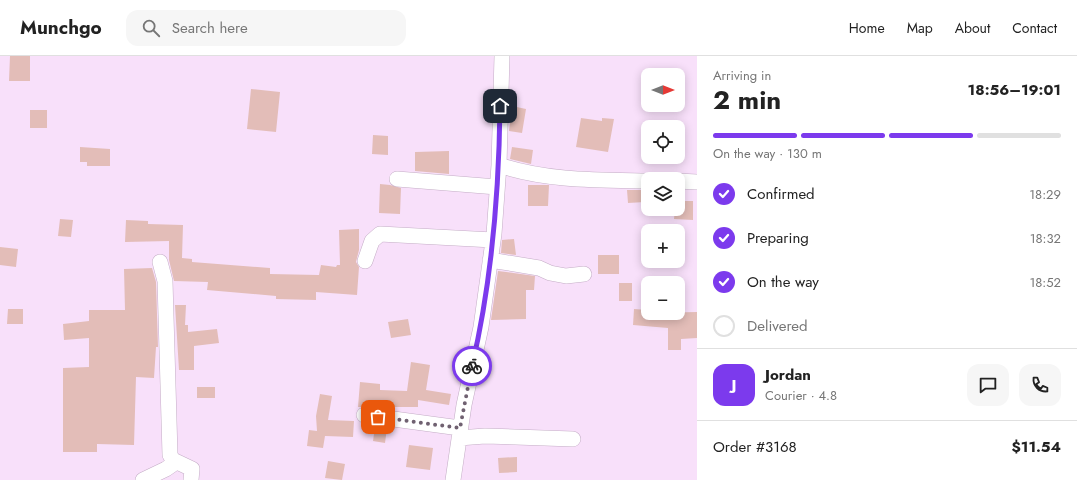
<!DOCTYPE html>
<html lang="en">
<head>
<meta charset="utf-8">
<style>
  body { margin:0; font-family:Jost,sans-serif; background:#f6f6f6; color:#222; height:100vh; display:flex; flex-direction:column; font-size:15px; white-space:nowrap }
  * { box-sizing:border-box; margin:0 }
  p { font-size:13px; color:#767676 }
  .icon { flex:none; width:22px; height:22px; fill:none; stroke:currentColor; stroke-width:2; stroke-linecap:round; stroke-linejoin:round }
  .map { position:relative; flex:1; overflow:hidden }
  .drawer { display:flex; flex-direction:column; background:#fff; width:380px }
  .drawer>* { flex:none }
  .needle { width:26px; rotate:90deg }
  .fabs { position:absolute; left:641px; top:12px; display:grid; gap:8px }
  .fabs a { display:grid; place-items:center; width:44px; height:44px; border-radius:8px; background:#fff; box-shadow:0 2px 10px #0003; font-size:20px }
  .pin { position:absolute; display:grid; place-items:center; width:34px; height:34px; color:#fff; margin:-17px; border-radius:8px; box-shadow:0 2px 6px #0006 }
  .courier { position:absolute; display:grid; place-items:center; width:40px; height:40px; margin:-20px; border:3px solid #7c3aed; border-radius:50%; background:#fff; color:#222; box-shadow:0 1px 5px #0007 }
  .headline em { font-style:normal; font-weight:700 }
  .headline div { display:flex; flex-direction:column-reverse }
  .headline { display:flex; align-items:center; justify-content:space-between; height:68px; padding:0 16px }
  h1 { font-size:26px; font-weight:700; line-height:30px }
  .bar { display:grid; grid-template-columns:repeat(4,1fr); gap:6px 4px; align-content:center; height:48px; padding:0 16px }
  .bar i { height:5px; border-radius:3px; background:#e0e0e0 }
  .bar .on { background:#7c3aed }
  .bar p { grid-column:span 4 }
  .line { display:flex; align-items:center; gap:10px; padding:0 16px; border-top:1px solid #e0e0e0 }
  .line div { flex:1 }
  .round { display:grid; place-items:center; flex:none; width:42px; height:42px; border-radius:12px; background:#f6f6f6 }
  ol { padding:0 16px; list-style:none }
  li { display:flex; align-items:center; gap:12px; height:44px }
  li p { margin-inline-start:auto }
  li .icon { padding:4px; border-radius:50%; background:#7c3aed; color:#fff; stroke-width:4 }
  li:last-child { color:#767676 }
  li i { width:22px; height:22px; border:2px solid #e0e0e0; border-radius:50% }
  header { display:flex; align-items:center; gap:24px; box-sizing:border-box; height:56px; padding:0 20px; background:#fff; border-bottom:1px solid #e0e0e0 }
  header strong { font-size:19px }
  nav { display:flex; gap:22px; margin-inline-start:auto; font-size:14px }
  .search { width:280px; height:36px; background:#f6f6f6; display:flex; align-items:center; gap:10px; box-sizing:border-box; padding:0 14px; border-radius:12px; color:#767676; font-size:15px }
  main { display:flex; flex:1; min-height:0 }
  .map>svg:first-child { display:block }
</style>
</head>
<body>
<header>
<strong>Munchgo</strong>
<div class="search"><svg class="icon" aria-label="search" viewBox="0 0 24 24"><circle cx="10" cy="10" r="6"/><path d="M15 15l6 6"/></svg>Search here</div>
<nav><a>Home</a><a>Map</a><a>About</a><a>Contact</a></nav>
</header>
<main>
<div class="map">
<svg width="697" height="424" viewBox="0 0 697 424">
  <rect width="100%" height="100%" fill="#f8e0fa"/>
  <path fill="#e3bdb8" d="M10 0H30V25H9Z
    M251 33 280 36 276 76 247 73Z
    M512 50 526 53 522 77 509 75Z
    M30 54H47V72H30Z
    M581 62 602 65V62L614 63 608 96 576 91Z
    M373 79 388 80V99L372 98Z
    M80 91 110 93V110H87V106H80Z
    M512 91 533 94 531 108 510 103Z
    M449 95V118L415 115V96Z
    M380 128 390 129 401 132 400 158 379 157Z
    M528 129H549L548 150H528Z
    M627 134H645V146L628 147Z
    M678 145H693V164L674 163 675 153H678Z
    M60 163 73 164 71 181 58 180Z
    M126 164 148 165V168L183 169 182 202 192 203V206L270 212V218L319 219 321 209 336 211 337 209H340L339 174 359 173V194L356 206 359 211 357 239 316 236V244L276 243V240L207 234 208 226 174 225 169 204V185L125 186Z
    M514 183 516 199 501 197 502 184Z
    M0 191 18 193 16 211 0 209Z
    M598 199H619V218H598Z
    M152 212 156 226 158 291H156L154 322 136 321 134 389 97 388V396H63V312L89 311V282L64 284 63 268 89 265V254H125L124 213Z
    M498 215 535 220 534 234H526V263L491 264Z
    M619 227H632V245H619Z
    M175 249H186L185 269H188V276L217 273 219 287 194 290V314H179Z
    M8 253H23V268H7Z
    M634 253 648 254V257L697 256V282L681 283V294H668V272L633 269Z
    M408 263 411 279 391 282 388 266Z
    M411 306 430 309 426 334 451 338 449 349 418 344V351H358L360 326 380 328V334L407 335Z
    M197 331H215V342H197Z
    M320 338 332 340 328 364 354 365 353 381 325 380 323 392 307 390 309 374 317 375 316 360Z
    M375 371 387 372 385 387 373 385Z
    M409 389 433 392 430 414 406 411Z
    M517 401V416L499 417 498 402Z
    M328 405 345 408 342 424 325 422Z"/>
  <g fill="none" stroke-linecap="round" stroke-linejoin="round">
    <g stroke="#c4adc6" stroke-width="16">
      <path id="street" d="M499 109C546 125 599 124 648 125
        M397 123 497 131
        M678 125 697 126
        M490 204 539 212 550 217 566 220 584 218
        M365 205 372 185 380 178 493 184
        M160 206 165 225 170 399 173 404 192 413 191 424
        M364 359 460 372
        M459 382 485 380 573 383
        M143 424 166 413 176 406
        M453 424 464 349 481 271 494 178 499 109 502 0"/>
    </g>
    <use href="#street" stroke="#fff" stroke-width="15"/>
  </g>
  <g fill="none" stroke-linecap="round" stroke-linejoin="round">
    <path stroke="#706171" stroke-width="4" stroke-dasharray="0 7.2" d="M378 361 460 372 472 310"/>
    <path stroke="#7c3aed" stroke-width="5" d="M472 310C492 225 499 137 500 50"/>
  </g>
</svg>
<div class="fabs">
<a><svg class="needle" viewBox="-14 -14 28 28"><path d="M0-13l5 13h-10z" fill="#e53935"/><path d="M0 13l5-13h-10z" fill="#767676"/></svg></a>
<a><svg class="icon" aria-label="locate" viewBox="0 0 24 24"><circle cx="12" cy="12" r="6"/><path d="M12 2v4M12 18v4M2 12h4M18 12h4"/></svg></a>
<a><svg class="icon" aria-label="layers" viewBox="0 0 24 24"><path d="M12 4l9 5-9 5-9-5zM3 14l9 5 9-5"/></svg></a>
<a>+</a>
<a>−</a>
</div>
<div class="pin" style="left:378px;top:361px;background:#ea580c"><svg class="icon" aria-label="bag" viewBox="0 0 24 24"><path d="M5 8h14l-1 12H6zM9 8a3 3 0 0 1 6 0"/></svg></div>
<div class="pin" style="left:500px;top:50px;background:#1f2937"><svg class="icon" aria-label="home" viewBox="0 0 24 24"><path d="M3 11l9-7 9 7M6 9v11h12V9"/></svg></div>
<div class="courier" style="left:472px;top:310px"><svg class="icon" aria-label="bike" viewBox="0 0 24 24"><circle cx="6" cy="16" r="4"/><circle cx="18" cy="16" r="4"/><path d="M6 16l4-8h5l3 8M10 8l3 8H6M13 5h3"/></svg></div>
</div>
<section class="drawer">
<div class="headline"><div><h1>2 min</h1><p>Arriving in</p></div><em>18:56–19:01</em></div>
<div class="bar"><i class="on"></i><i class="on"></i><i class="on"></i><i></i><p>On the way · 130 m</p></div>
<ol>
<li><svg class="icon" aria-label="check" viewBox="0 0 24 24"><path d="M5 12l5 5 9-10"/></svg>Confirmed<p>18:29</p></li>
<li><svg class="icon" aria-label="check" viewBox="0 0 24 24"><path d="M5 12l5 5 9-10"/></svg>Preparing<p>18:32</p></li>
<li><svg class="icon" aria-label="check" viewBox="0 0 24 24"><path d="M5 12l5 5 9-10"/></svg>On the way<p>18:52</p></li>
<li><i></i>Delivered</li>
</ol>
<div class="line" style="height:72px"><b class="round" style="background:#7c3aed;color:#fff">J</b><div><b>Jordan</b><p>Courier · 4.8</p></div><a class="round"><svg class="icon" aria-label="chat" viewBox="0 0 24 24"><path d="M4 5h16v11H9l-5 4z"/></svg></a><a class="round"><svg class="icon" aria-label="phone" viewBox="0 0 24 24"><path d="M5 4h4l2 5-3 2q2 4 5 5l2-3 5 2v4C11 20 4 13 5 4z"/></svg></a></div>
<div class="line" style="height:52px"><div>Order #3168</div><b>$11.54</b></div>
</section>
</main>
</body>
</html>
